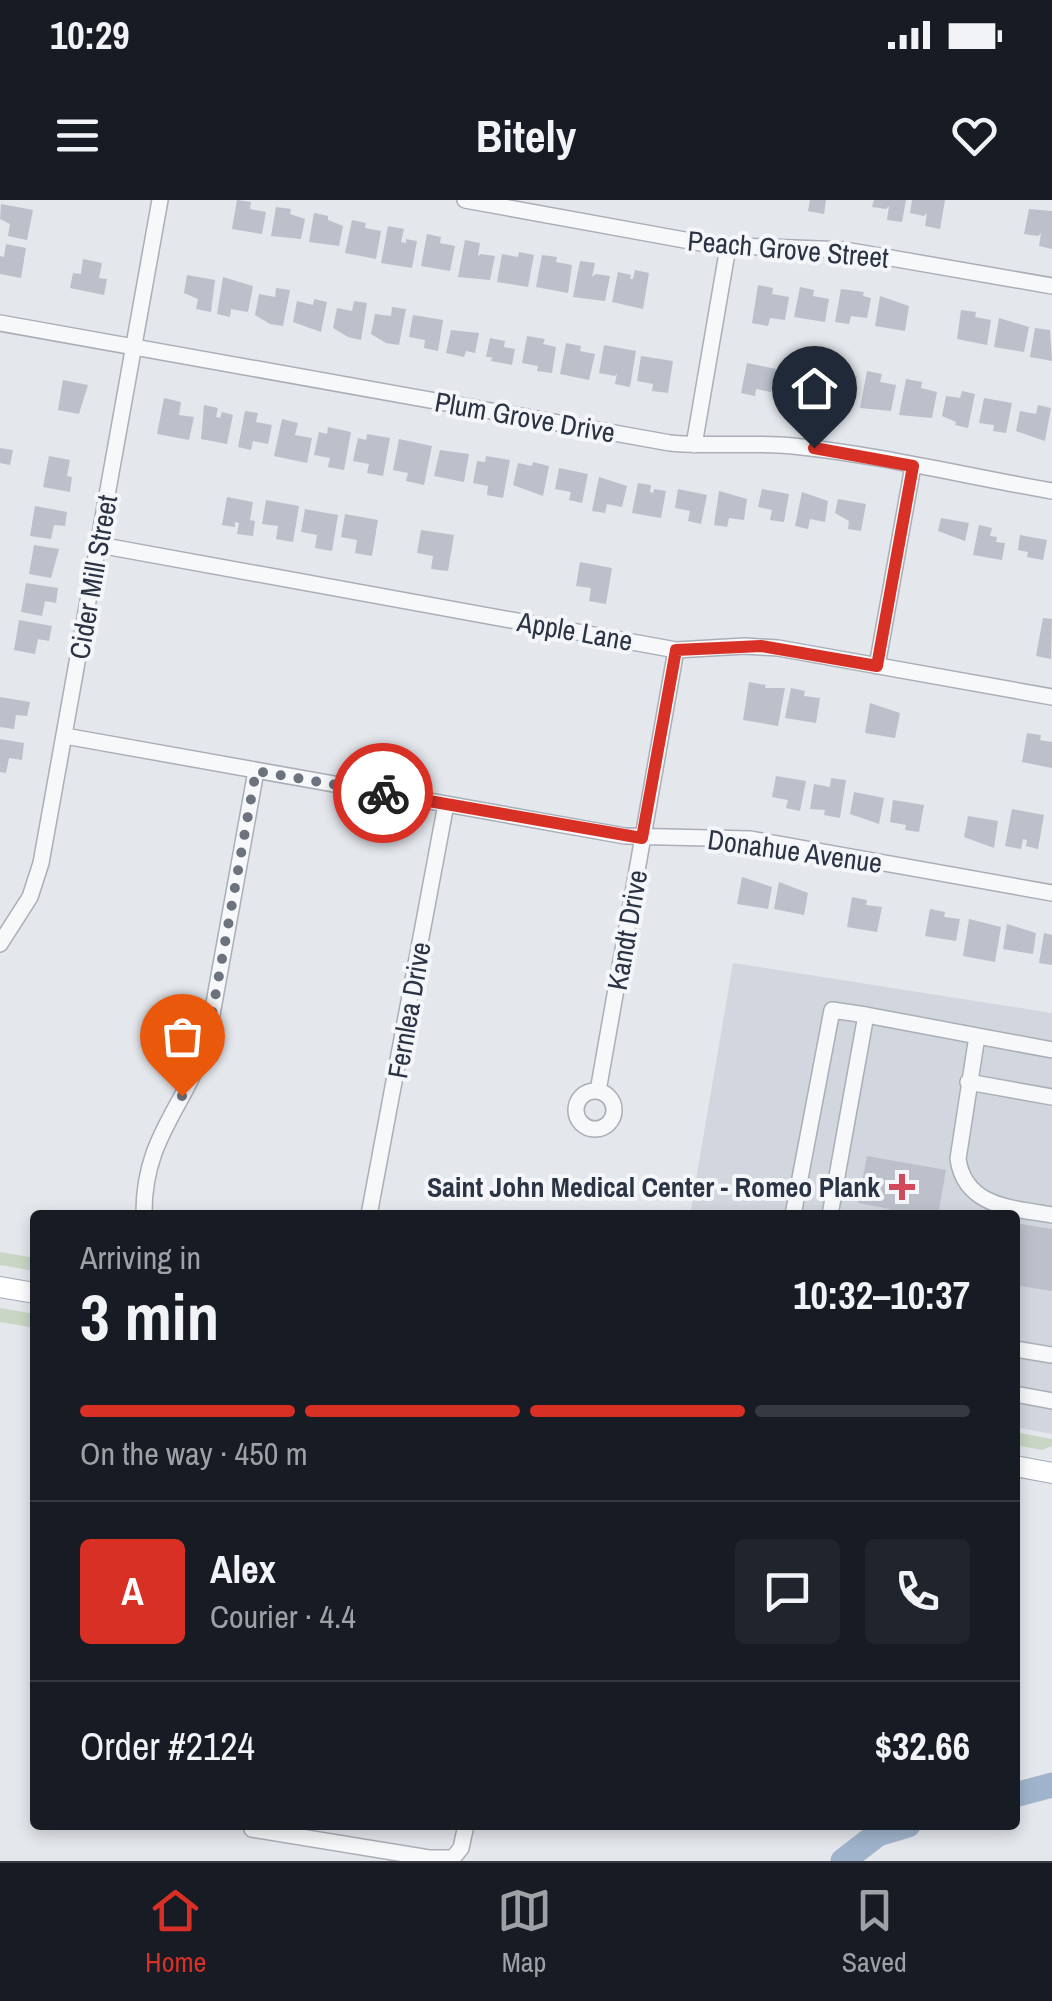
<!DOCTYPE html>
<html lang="en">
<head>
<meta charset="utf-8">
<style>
  body { margin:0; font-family:"Archivo Narrow",sans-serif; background:#20242c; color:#f1f3f6; height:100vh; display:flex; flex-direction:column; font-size:38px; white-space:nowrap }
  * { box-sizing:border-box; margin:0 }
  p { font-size:32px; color:#9ea1a6 }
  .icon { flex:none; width:55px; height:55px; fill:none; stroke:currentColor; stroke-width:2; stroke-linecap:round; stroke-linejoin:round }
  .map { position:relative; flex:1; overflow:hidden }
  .side { position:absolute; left:30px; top:1010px; width:990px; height:620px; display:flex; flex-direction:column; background:#171b24; border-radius:10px; box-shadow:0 5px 15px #0003 }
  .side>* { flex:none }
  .pin { position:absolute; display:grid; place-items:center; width:85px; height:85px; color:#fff; margin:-102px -42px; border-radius:50% 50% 50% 0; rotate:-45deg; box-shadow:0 0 10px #0007 }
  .pin .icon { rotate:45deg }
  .courier { position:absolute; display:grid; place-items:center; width:100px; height:100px; margin:-50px; border:8px solid #d93025; border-radius:50%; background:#fff; color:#222; box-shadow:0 2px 12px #0007 }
  .head em { font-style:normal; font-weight:700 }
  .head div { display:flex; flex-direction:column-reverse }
  .head { display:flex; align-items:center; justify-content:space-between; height:170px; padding:0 50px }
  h1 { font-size:65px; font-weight:700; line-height:75px }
  .bar { display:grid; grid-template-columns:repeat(4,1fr); gap:15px 10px; align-content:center; height:120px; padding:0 50px }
  .bar i { height:12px; border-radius:8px; background:#363941 }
  .bar .selected { background:#d93025 }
  .bar p { grid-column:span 4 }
  .line { display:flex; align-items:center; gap:25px; padding:0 50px; border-top:2px solid #363941 }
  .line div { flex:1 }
  .round { display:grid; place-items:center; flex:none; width:105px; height:105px; border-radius:10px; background:#20242c }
  .status { display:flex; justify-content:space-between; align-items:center; height:70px; padding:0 50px; background:#171b24; direction:ltr }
  .status svg { height:28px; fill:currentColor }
  header { display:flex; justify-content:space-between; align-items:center; height:130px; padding:0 50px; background:#171b24; font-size:45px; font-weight:700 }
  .menu { display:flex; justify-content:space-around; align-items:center; height:140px; border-top:2px solid #363941; background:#171b24; font-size:28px; color:#9ea1a6 }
  .menu a { display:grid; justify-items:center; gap:5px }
  .menu .selected { color:#d93025 }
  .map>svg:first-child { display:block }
</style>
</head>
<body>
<div class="status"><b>10:29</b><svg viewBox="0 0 49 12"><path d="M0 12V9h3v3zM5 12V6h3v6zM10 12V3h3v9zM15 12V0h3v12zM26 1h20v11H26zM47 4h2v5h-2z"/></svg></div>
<header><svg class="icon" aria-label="menu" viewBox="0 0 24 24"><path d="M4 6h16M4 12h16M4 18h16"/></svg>Bitely<svg class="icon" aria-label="heart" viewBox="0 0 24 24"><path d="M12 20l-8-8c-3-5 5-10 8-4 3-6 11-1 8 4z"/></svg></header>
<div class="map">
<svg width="1052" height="1661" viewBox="0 0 1052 1661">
  <rect width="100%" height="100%" fill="#e4e7ec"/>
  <path fill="#d2d6de" d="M733 763 1052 813V1234L1015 1227V1015H690Z"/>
  <path fill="#c9d6c5" d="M0 1052 35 1058V1071L0 1065Z
    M0 1108 35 1114V1128L0 1122Z
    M1015 1232 1052 1239V1246L1042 1250 1015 1245Z"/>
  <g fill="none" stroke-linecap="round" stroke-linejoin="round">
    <path stroke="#9fb4cc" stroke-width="25" d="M1015 1595 1052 1585
      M843 1661 878 1634 908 1625"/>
  </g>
  <path fill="#bbc0ca" d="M237 0 251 2 250 9 266 12 262 34 232 29Z
    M810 0H826L824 14 808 11Z
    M874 0H906L902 22 887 20 889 6 886 9 872 7Z
    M912 0H945L940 29 925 26 927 13 924 16 910 13Z
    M1 4 33 10 27 40 8 36 10 24 0 19Z
    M276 7 291 9 290 14 305 19 301 39 271 36Z
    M1029 9 1052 11V49L1039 46 1041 33 1038 36 1024 34Z
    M314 13 328 16V20L343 26 339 46 309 42Z
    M352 20 366 23 365 28 381 31 376 59 345 53Z
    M388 26 404 29 401 42 406 43V39L417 41 412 68 381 63Z
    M427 34 441 37 440 43 455 46 450 71 421 66Z
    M465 40 480 43 478 56 481 54 495 56 490 80 458 77Z
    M6 44 26 48 21 78 0 74V56L4 57Z
    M519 52 534 55 528 87 497 82 502 54 518 57Z
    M542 55 557 57 556 62 572 65 568 93 536 87Z
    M83 59 102 63 99 78 107 79 104 95 70 88 73 73 81 74Z
    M580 61 595 63 592 77 596 74 610 76 605 101 573 97Z
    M635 70 649 73 643 109 612 102 618 72 631 75 630 79H633Z
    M187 75 215 80 211 112 196 109 198 99 184 93Z
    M223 77 253 86 248 112 231 109 230 117 217 114Z
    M758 85 773 88 772 94 789 97 785 120 770 118 768 126 752 123Z
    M800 87 814 90 813 96 829 99 825 122 794 117Z
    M276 88 290 90 283 126 270 124 255 115 259 94 275 97Z
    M841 89 864 92 863 96 871 98 867 118 851 116 849 124 835 122Z
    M880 96 909 106 905 131 875 126Z
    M314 99 327 102 321 132 293 122 297 101 313 105Z
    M354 101 367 103 361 140 348 137 333 128 337 108 352 111Z
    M392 107 406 109 399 145 386 143 371 134 375 114 391 116Z
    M961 110 976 112 975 117 991 120 987 145 957 139Z
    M413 115 443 120 438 151 424 148 425 140 409 137Z
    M999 118 1029 127 1024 152 994 147Z
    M1035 128 1050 130 1052 161 1030 157Z
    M451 130 479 133 475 153 466 151 464 157 446 153Z
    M527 136 545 139 543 144 556 147 552 173 537 171 538 166 522 163Z
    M490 138 505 141 504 147 515 149 512 165 491 161 492 157H486Z
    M566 143 581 146 580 151 595 154 589 180 560 174Z
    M604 145 636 151 630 187 615 184 617 173 615 176 599 173Z
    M641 156 673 161 668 193 652 191 653 184 637 181Z
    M787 159 818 165 813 194 801 191 802 187 796 186 793 196 780 194Z
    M747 163 776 169 771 192 756 189 755 196 741 193Z
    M828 170 857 176 852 200 837 197 836 203 818 200Z
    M867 171 882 174 880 182 896 185 891 211 860 208Z
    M906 179 922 182 921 188 937 192 932 218 899 215Z
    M63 180 88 185 79 214 58 210Z
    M962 191 975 194 968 228 955 225 956 222 942 216 946 196 960 198Z
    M164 198 181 202 179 215 194 217 189 240 157 234Z
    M984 198 1012 203 1006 233 993 231 994 225 979 223Z
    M204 205 218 208 216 217 220 218 222 212 233 215 227 244 201 239Z
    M1038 205 1051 208 1045 241 1016 231 1020 211 1036 214Z
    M245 211 258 213 256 222 272 225 268 244 253 241 251 250 238 247Z
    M282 219 298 223 295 235 312 238 307 263 274 256Z
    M328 227 351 232 344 270 328 267 330 258 314 255 319 232 327 234Z
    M367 234 390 238 383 276 367 273 369 264 353 261 358 238 366 240Z
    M399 239 432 246 424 285 406 281 408 273 393 270Z
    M0 248 13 250 10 265 0 263Z
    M440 250 469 254 464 282 434 276Z
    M49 256 70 260 67 276 72 277 70 292 43 287Z
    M486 256 510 260 503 298 487 295 488 286 473 283 477 261 485 262Z
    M533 262 549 266 543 296 513 285 518 263 532 266Z
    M559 268 588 274 582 303 569 300 571 292 555 289Z
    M599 277 627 286 622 307 607 304 605 313 592 311Z
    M638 283 651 285 650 292 653 293 654 289 666 291 661 318 632 313Z
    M678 289 707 295 701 324 688 321 690 311 675 308Z
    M762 289 789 294 784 322 770 320 772 310 758 307Z
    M719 291 747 299 744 320 729 318 727 327 714 325Z
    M802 292 828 301 825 322 810 319 808 329 795 326Z
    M227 297 253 302 250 320 255 321 253 336 237 334 239 323 235 322V327L222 325Z
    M838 299 866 304 861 331 848 329 849 321 835 313Z
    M266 300 299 306 293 342 276 339 278 326 262 324Z
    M35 306 67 312 65 326 54 325 51 339 30 336Z
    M305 309 338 315 332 351 315 348 317 335 301 332Z
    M345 314 378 320 372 356 355 353 357 340 341 337Z
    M941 318 969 323 965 341 938 331Z
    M979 325 992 328 990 336 997 337 996 342 1005 343 1002 360 973 355Z
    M421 330 454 335 448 371 431 369 433 356 417 353Z
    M1020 335 1047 340 1043 360 1027 357 1028 352 1018 350Z
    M34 345 59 349 51 378 29 374Z
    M580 362 612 368 606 404 589 401 591 388 576 386Z
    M26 383 58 388 56 403 45 401 42 416 21 412Z
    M1043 418 1052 419 1051 459 1036 456Z
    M19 420 52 426 49 441 38 439 35 454 14 450Z
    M749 482 766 485 765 488H785L778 526 743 520Z
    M791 488 805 491 804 496 820 498 816 523 785 518Z
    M0 497 30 502 27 516 16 515 14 529 0 527Z
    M870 503 900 513 895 538 865 533Z
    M1027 533 1041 535 1040 540 1052 542V568L1022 562Z
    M0 539 24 543 22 560 9 558 6 573 0 572Z
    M776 576 806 581 800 611 786 608 788 600 772 597Z
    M831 578 846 580 840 618 824 615 825 610 810 609 814 584 830 587Z
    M854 592 884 598 879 624 850 614Z
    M893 600 924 605 919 632 905 630 906 625 890 622Z
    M1012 609 1044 615 1038 649 1026 646 1027 640 1023 639 1021 649 1005 646Z
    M968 616 998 621 994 648 964 637Z
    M742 677 772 687 768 709 737 704Z
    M779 682 808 693 804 715 774 709Z
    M852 697 867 700 866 705 882 707 877 732 847 727Z
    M930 709 945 712 944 717 960 719 956 741 925 736Z
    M969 719 1001 727 995 762 963 756Z
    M1007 724 1036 733 1033 754 1003 749Z
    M1044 733 1052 735V765L1039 763Z
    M867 956 946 970 938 1015H889L890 1009 858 1003Z
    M1015 1023 1052 1029V1091L1015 1085Z"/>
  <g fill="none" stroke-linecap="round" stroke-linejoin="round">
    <g stroke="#a9aeb7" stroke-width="18">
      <path id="minor" d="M465 0 712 45 845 50 1052 86
        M0 123 670 243C711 247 752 242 793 246 880 255 966 276 1052 291
        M694 245 728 47
        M99 345 676 450 745 446 778 448 1052 497
        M877 466 913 266
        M65 536 625 636 750 639 1052 693
        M0 744 30 697 41 663 160 0
        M977 836 958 959C965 1007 1012 1008 1052 1015
        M968 882 1052 897
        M598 891 676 450
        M576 910a19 19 0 1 1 38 0a19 19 0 1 1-38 0Z
        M144 1015C143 939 184 908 207 842L256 571
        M369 1015 446 604
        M793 1015 832 810 866 815
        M830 1015 866 815 1052 850
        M1015 1149 1052 1155
        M1015 1194 1052 1201
        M252 1629 429 1658H453L461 1648 466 1625"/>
    </g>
    <g stroke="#a3abb8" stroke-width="22">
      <path id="major" d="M0 1087 35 1093
        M1015 1266 1052 1273"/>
    </g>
    <use href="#minor" stroke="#f7f8fa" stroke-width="15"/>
    <use href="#major" stroke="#fff" stroke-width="20"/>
  </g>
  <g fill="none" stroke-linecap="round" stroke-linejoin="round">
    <path stroke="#6c737f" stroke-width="10" stroke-dasharray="0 18" d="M182 896 207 842 256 571 383 593"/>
    <path stroke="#d93025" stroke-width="12" d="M383 593 642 638 676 450 761 446 877 466 913 266 814 248"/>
  </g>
  <path fill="#d1495b" stroke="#f4f6f9" stroke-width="4" d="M897 972h10v10h10v10h-10v10h-10v-10h-10v-10h10z"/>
  <g text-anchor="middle" stroke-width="8" stroke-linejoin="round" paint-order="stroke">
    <g font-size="28" fill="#2b3445" stroke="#f4f6f9">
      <text transform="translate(788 49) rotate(5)" y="10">Peach Grove Street</text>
      <text transform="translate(525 217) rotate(10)" y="10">Plum Grove Drive</text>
      <text transform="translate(93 377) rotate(-80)" y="10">Cider Mill Street</text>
      <text transform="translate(575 431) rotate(10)" y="10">Apple Lane</text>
      <text transform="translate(795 651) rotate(8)" y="10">Donahue Avenue</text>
      <text transform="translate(627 730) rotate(-80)" y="10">Kandt Drive</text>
      <text transform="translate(409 810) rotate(-80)" y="10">Fernlea Drive</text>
    </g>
    <g font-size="28" font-weight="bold" fill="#2b3445" stroke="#f4f6f9" text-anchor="end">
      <text x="880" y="997">Saint John Medical Center - Romeo Plank</text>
    </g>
  </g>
</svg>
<div class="pin" style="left:182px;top:896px;background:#ea580c"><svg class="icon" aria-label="bag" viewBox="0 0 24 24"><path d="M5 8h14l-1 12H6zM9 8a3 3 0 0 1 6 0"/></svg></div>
<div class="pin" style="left:814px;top:248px;background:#1f2937"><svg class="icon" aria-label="home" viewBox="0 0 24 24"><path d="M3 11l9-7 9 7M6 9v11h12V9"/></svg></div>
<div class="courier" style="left:383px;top:593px"><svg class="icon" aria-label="bike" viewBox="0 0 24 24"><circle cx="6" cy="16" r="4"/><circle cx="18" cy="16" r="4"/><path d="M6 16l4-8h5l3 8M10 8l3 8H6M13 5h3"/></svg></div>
<section class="side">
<div class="head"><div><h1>3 min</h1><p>Arriving in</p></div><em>10:32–10:37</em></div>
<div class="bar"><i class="selected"></i><i class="selected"></i><i class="selected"></i><i></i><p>On the way · 450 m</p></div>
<div class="line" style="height:180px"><b class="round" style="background:#d93025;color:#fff">A</b><div><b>Alex</b><p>Courier · 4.4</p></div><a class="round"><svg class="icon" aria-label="chat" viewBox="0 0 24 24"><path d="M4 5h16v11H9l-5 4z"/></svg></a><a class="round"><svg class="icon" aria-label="phone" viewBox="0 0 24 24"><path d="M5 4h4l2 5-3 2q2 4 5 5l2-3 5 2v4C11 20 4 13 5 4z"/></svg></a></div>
<div class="line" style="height:130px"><div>Order #2124</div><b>$32.66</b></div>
</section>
</div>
<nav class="menu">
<a class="selected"><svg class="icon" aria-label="home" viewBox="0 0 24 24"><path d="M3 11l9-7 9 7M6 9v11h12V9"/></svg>Home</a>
<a><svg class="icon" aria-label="map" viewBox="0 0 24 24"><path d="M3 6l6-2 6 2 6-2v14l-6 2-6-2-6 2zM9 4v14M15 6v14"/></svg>Map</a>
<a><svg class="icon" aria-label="saved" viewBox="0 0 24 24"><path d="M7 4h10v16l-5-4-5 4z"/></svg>Saved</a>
</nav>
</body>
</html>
